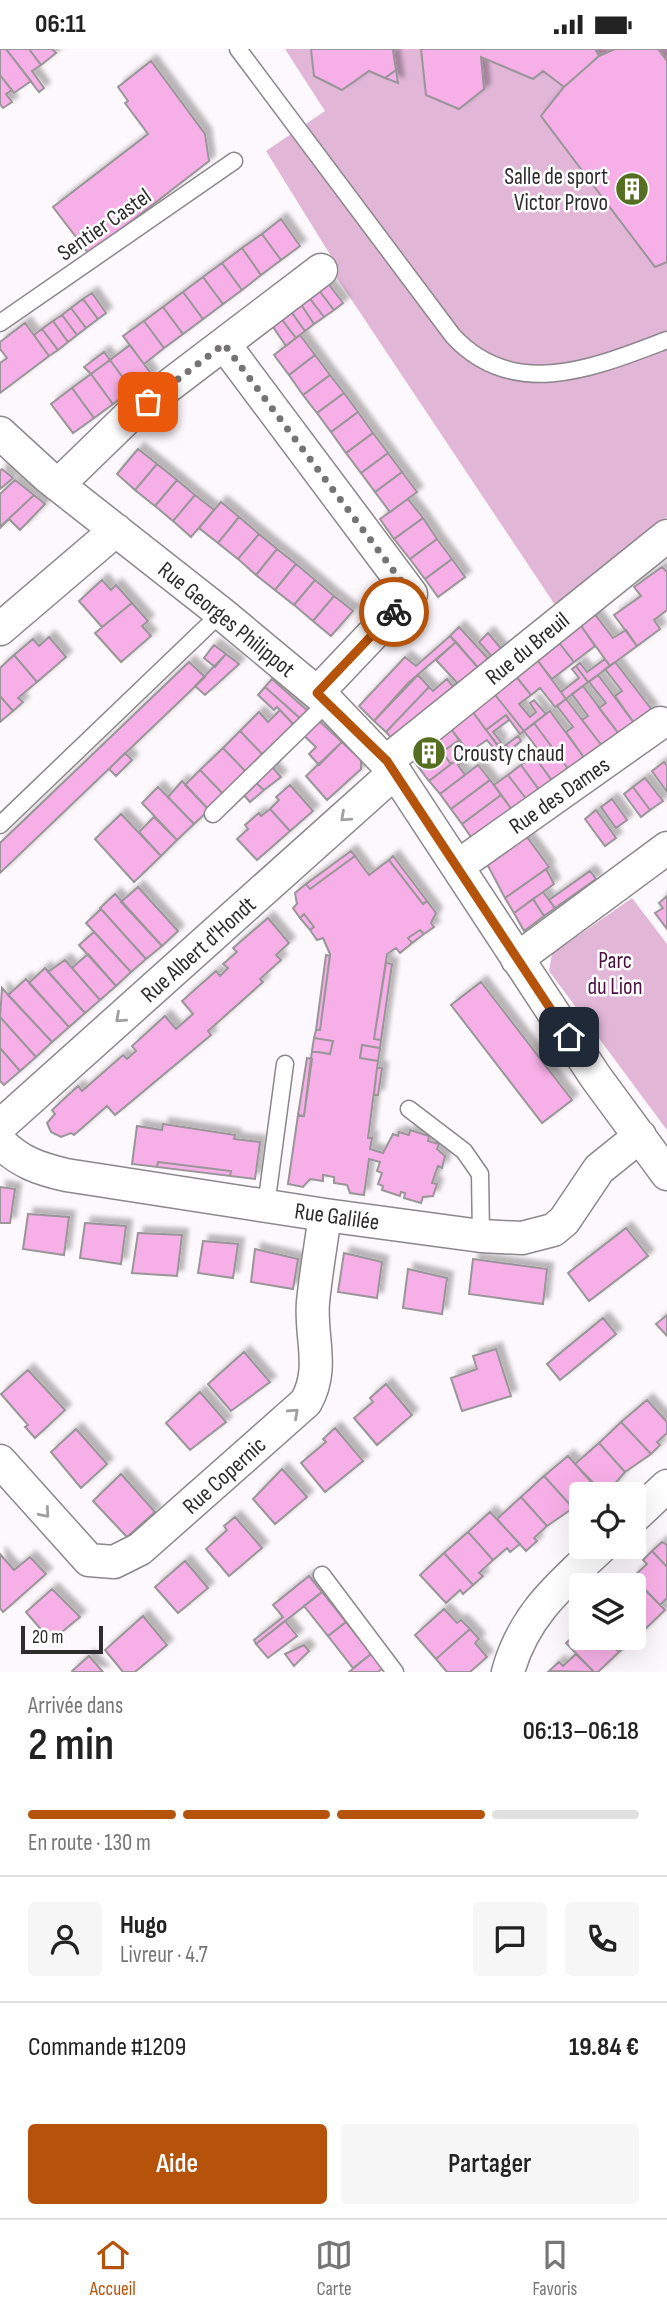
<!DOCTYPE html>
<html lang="fr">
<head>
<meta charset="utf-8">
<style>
  body { margin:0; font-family:"Sofia Sans Condensed",sans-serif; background:#f6f6f6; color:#222; height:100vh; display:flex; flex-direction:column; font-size:26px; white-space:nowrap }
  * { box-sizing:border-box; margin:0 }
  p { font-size:23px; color:#767676 }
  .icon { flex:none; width:38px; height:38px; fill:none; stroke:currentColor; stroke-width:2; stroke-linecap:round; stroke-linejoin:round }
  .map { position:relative; height:1623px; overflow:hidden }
  .side { display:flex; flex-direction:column; background:#fff; flex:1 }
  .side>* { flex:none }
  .controls { position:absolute; left:569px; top:1433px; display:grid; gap:14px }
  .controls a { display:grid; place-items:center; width:77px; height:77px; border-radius:7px; background:#fff; box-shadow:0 7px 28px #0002; font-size:35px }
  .scale { position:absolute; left:21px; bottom:18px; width:82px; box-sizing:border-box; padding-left:7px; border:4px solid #2e2c2d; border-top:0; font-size:19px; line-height:24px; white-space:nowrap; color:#2e2c2d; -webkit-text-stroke:5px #fff; paint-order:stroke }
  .pin { position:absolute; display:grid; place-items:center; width:60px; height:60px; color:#fff; margin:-30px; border-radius:14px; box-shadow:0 4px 10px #0006 }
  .courier { position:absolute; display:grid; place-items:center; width:70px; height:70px; margin:-35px; border:5px solid #b45309; border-radius:50%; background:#fff; color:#222; box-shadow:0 2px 9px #0007 }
  .head em { font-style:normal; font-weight:600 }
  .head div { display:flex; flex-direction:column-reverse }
  .head { display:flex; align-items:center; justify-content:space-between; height:119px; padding:0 28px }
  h1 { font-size:46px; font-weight:600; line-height:52px }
  .bar { display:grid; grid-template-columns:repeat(4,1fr); gap:10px 7px; align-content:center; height:84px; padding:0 28px }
  .bar i { height:9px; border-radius:5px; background:#e0e0e0 }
  .bar .selected { background:#b45309 }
  .bar p { grid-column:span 4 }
  .line { display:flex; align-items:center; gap:18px; padding:0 28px; border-top:2px solid #e0e0e0 }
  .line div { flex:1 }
  .round { display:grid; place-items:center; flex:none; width:74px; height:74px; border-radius:7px; background:#f6f6f6 }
  .button { display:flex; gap:14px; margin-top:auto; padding:14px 28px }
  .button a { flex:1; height:80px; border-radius:7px; background:#b45309; color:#fff; font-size:28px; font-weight:600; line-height:80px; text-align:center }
  .button a+a { background:#f6f6f6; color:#222 }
  .status { display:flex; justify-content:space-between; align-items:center; height:49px; padding:0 35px; background:#fff; direction:ltr }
  .status svg { height:19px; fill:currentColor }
  .tab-bar { display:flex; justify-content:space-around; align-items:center; height:98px; border-top:2px solid #e0e0e0; background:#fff; font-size:19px; color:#767676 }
  .tab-bar a { display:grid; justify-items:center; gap:4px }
  .tab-bar .selected { color:#b45309 }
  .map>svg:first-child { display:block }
</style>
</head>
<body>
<div class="status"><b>06:11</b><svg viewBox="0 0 49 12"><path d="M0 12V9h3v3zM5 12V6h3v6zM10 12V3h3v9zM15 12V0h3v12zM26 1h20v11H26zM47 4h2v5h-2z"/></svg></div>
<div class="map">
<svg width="667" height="1623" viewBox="0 0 667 1623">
  <defs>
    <filter id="shadow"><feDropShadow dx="6" dy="-6" stdDeviation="2" flood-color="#0004"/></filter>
  </defs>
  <rect width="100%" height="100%" fill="#fdf8fb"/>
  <path fill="#e1b6d7" d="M285 0H667V468L557 559 337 229 339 220 266 102 325 62Z
    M632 849 667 895V1081L549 922 552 905Z"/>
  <path fill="#f7b0e7" stroke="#9a9599" stroke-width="2" filter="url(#shadow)" d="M0 0H6L31 32 14 44 0 26Z
    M6 0H29L41 16 32 22 44 39 39 43Z
    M29 0H52L56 4 41 16Z
    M397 0 393 2 396 21 385 29 369 22 342 41 314 27 311 0Z
    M421 0H595L599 7 564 38 543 22 533 30 481 8 484 40 459 60 426 46Z
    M615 0H658L667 12V213L655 218 541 67 564 38 599 7Z
    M151 12 205 85 209 112 89 205 53 158 148 85 125 54 128 52 118 38Z
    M396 21 398 34 385 29Z
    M0 26 12 41 6 45 12 53 3 59 0 55Z
    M281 170 300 197 281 211 262 185Z
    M262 185 281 211 261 226 242 199Z
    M242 199 261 226 242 241 222 214Z
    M222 214 242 241 223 255 203 228Z
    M203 228 223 255 203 270 183 243Z
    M327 233 343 254 334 261 318 240Z
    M318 240 334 261 324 268 308 247Z
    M183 243 203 270 183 285 163 258Z
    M92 244 106 264 98 270 83 250Z
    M308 247 324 268 314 275 300 254Z
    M83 250 98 270 86 279 71 259Z
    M300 254 314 275 305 282 290 261Z
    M163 258 183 285 164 299 144 272Z
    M71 259 86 279 77 286 62 266Z
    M290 261 305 282 296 289 280 268Z
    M62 266 77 286 68 293 53 272Z
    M280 268 296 289 286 297 271 275Z
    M53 272 68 293 58 301 42 280Z
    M144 272 164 299 144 315 123 287Z
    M25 274 49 307 0 344V314L7 309 0 300V293Z
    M42 280 58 301 49 307 34 286Z
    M300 286 315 306 289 326 274 306Z
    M130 296 152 326 132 341 110 311Z
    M104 303 110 311 91 325 84 318Z
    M315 306 330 326 303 346 289 326Z
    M110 311 132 341 113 355 91 325Z
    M91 325 113 355 94 369 72 339Z
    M330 326 344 344 317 364 303 346Z
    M72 339 94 369 73 384 51 355Z
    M344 344 358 363 331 383 317 364Z
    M358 363 373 384 346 404 331 383Z
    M373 384 388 404 361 424 346 404Z
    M138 400 157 415 135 441 117 425Z
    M388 404 402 423 375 443 361 424Z
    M157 415 177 431 155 457 135 441Z
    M2 420 13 429 0 440V422Z
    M402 423 417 443 390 463 375 443Z
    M15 431 34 446 0 478V445Z
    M177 431 195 446 173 472 155 457Z
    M34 446 45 455 20 481 9 470 0 479V478Z
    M195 446 214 461 191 488 173 472Z
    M408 450 423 469 394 490 380 470Z
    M221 453 239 468 218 494 199 479Z
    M239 468 259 485 238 510 218 494Z
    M423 469 437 490 410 510 394 490Z
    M259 485 277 500 256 526 238 510Z
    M437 490 452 510 425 530 410 510Z
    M277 500 296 515 275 541 256 526Z
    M452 510 465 528 438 548 425 530Z
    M296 515 315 531 294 556 275 541Z
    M662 518 667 523V561L654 571 660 580 637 597 614 566 641 547 634 538Z
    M102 531 111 541 116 536 132 554 102 578 79 552Z
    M315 531 334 547 313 572 294 556Z
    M334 547 353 562 331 587 313 572Z
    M132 554 148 572 142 577 151 587 121 613 95 584Z
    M593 563 613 589 626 581 637 597 610 617 579 574Z
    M579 574 595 597 574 613 557 591Z
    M459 578 491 613 481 622 450 587Z
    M488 584 504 603 495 611 479 593Z
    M450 587 456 593 408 634 374 672 359 657 405 608 416 617Z
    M49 588 66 608 37 633 14 606 33 590 39 597Z
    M557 591 574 613 552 630 535 608Z
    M456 593 481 622 462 639 436 611Z
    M214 596 226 605 215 618 204 609Z
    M226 605 239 615 205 646 195 637Z
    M14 606 37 633 18 649 23 653 13 662 0 647V619Z
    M535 608 566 650 555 658 540 639 531 646 514 625Z
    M605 610 610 617 588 633 576 617 580 614 587 623Z
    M189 613 205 628 0 824V794Z
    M615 613 652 661 634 674 615 647 622 642 605 620Z
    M576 617 588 633 566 650 561 643 579 629 572 620Z
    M514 625 531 646 519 655 530 668 536 663 530 654 534 651 546 665 524 682 492 642Z
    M418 626 429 638 386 683 374 672Z
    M598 626 634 674 619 685 599 659 606 654 589 633Z
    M272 630 309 663 302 671 265 638Z
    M447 630 457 643 393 691 386 683 429 638 433 642Z
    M583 637 619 685 602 697 582 671 588 667 572 645Z
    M265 638 302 671 295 677 277 658 274 661 258 646Z
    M492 642 524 682 520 685 506 666 486 681 470 659Z
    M0 647 13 662 0 673Z
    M566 650 602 697 585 710 566 683 573 678 557 657Z
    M470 659 500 700 496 702 487 691 469 703 448 676Z
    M280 661 295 677 264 707 240 682 259 663 268 673Z
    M550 662 585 710 569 721 534 674Z
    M506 666 509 671 493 683 501 693 498 696 486 681Z
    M317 670 342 693 319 716 309 705 316 698 301 684Z
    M534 674 569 721 553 733 534 707 540 703 524 682Z
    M448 676 459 691 442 703 451 715 429 732 413 711 414 705Z
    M240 682 264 707 247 724 223 699Z
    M518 687 521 692 510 701 506 696Z
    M459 691 468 702 451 715 442 703Z
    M342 693 361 711V720L327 751 306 727Z
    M506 696 510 701 497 711 492 705Z
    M223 699 247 724 224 746 200 721Z
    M468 702 471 707 458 716 465 726 440 745 429 732Z
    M125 704 132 711 116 727 109 720Z
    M534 707 553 733 540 742 521 716Z
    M664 713 667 717V743L652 722Z
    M478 716 490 731 451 760 440 745Z
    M521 716 540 742 527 751 508 726Z
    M271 717 281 728 264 741 255 733Z
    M200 721 224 746 209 761 185 736Z
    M508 726 527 751 513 762 494 736Z
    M645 729 663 752 650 761 633 738Z
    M490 731 501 746 462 775 451 760Z
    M182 732 209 761 194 775 168 748Z
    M255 733 264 741 250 753 243 745Z
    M290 736 313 762 290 782 270 760 279 751 276 748Z
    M158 738 194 775 177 791 142 754Z
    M633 738 650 761 641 768 624 745Z
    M501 746 513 762 473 791 462 775Z
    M612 750 627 771 616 779 601 758Z
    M270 760 290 782 257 811 237 790 248 780 245 776 259 764 261 767Z
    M596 761 616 789 605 797 585 770Z
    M121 765 161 807 134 833 95 790Z
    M154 768 177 791 161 807 139 783Z
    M524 784 549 818 505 849 486 813Z
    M351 802 355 807 310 840 306 835Z
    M355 807 369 826 389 811 423 855 427 852 436 864 431 874 434 878 424 885 420 881 408 889 412 894 400 904 396 899 387 905 374 990 381 991 380 999 362 996 360 1009 378 1012 368 1089H372L370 1100 383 1104 393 1085 398 1087 399 1083 409 1086 410 1081 429 1087 428 1092 439 1095 437 1100 445 1107 442 1119 438 1117 432 1134 437 1135 433 1147 423 1148 421 1154 404 1149 405 1144 401 1143 400 1147 382 1141 383 1137 378 1135 382 1124 377 1122 380 1113 369 1110 364 1146 350 1144 347 1136 334 1134V1128L323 1126V1132L310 1130 303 1138 288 1135 298 1066 304 1067 312 1002 330 1005 333 992 314 989 316 981H320L330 905 323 889 317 891 310 881 314 878 304 865 300 869 293 859 297 855 295 844 306 835 310 840Z
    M393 807 427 852 423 855 389 811Z
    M546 820 554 835 514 864 505 849Z
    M590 822 596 830 555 859 549 851Z
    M138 838 178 882 162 897 121 853Z
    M543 843 555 859 544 867 533 850Z
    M115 845 162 897 146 910 100 859Z
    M667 847V880L655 864 663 859 659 854Z
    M533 850 544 867 524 882 514 864Z
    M101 860 146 910 131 923 86 874Z
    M304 865 314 878 310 881 300 869Z
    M268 869 289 894 276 906 281 911 260 930 263 933 208 982 211 986 115 1066 107 1057 74 1086 71 1084 61 1088 51 1083 47 1074 55 1065 52 1061 78 1037 82 1042 123 1006 127 1010 136 1002 132 997 165 967 176 980 193 965 182 952 216 922 220 927 228 919 223 915 237 903 233 899Z
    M420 881 424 885 412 894 408 889Z
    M94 883 131 923 116 937 79 896Z
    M88 905 116 937 100 951 72 919Z
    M326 906 330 907 320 981H316Z
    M65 911 100 951 85 964 48 923Z
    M386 914 392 915 381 991 374 990Z
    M45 919 85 964 69 978 29 934Z
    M26 930 69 978 52 993 8 946Z
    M481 933 572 1051 542 1074 451 956Z
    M2 939 52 993 36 1008 0 968Z
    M0 968 36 1008 20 1022 0 999Z
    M314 989 333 992 330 1005 312 1002Z
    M362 996 380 999 378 1012 360 1009Z
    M0 999 20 1022 4 1036 0 1032Z
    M307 1009 312 1010 304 1067 298 1066Z
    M377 1019H382L378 1046H374Z
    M163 1075 235 1086 234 1090 260 1093 255 1130 230 1127 231 1122 158 1113 157 1118 132 1115 137 1077 162 1081Z
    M158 1113 231 1122 230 1127 157 1118Z
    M0 1138 15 1140 10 1174H0Z
    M28 1165 69 1168 64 1206 23 1200Z
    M85 1174 126 1177 121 1215 80 1209Z
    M626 1179 648 1207 589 1252 568 1224Z
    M138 1184 182 1186 177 1227 132 1224Z
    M203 1192 238 1195 233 1229 198 1224Z
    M255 1200 298 1210 293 1240 251 1233Z
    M344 1204 382 1213 377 1249 338 1243Z
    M473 1210 547 1220 543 1255 469 1245Z
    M408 1220 447 1229 442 1265 403 1259Z
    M667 1266V1287L656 1275Z
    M603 1269 616 1285 560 1331 547 1315Z
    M496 1300 511 1347 462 1362 451 1329 477 1320 473 1307Z
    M244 1303 270 1333 231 1362 208 1335Z
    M28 1321 65 1361 35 1389 25 1378 28 1376 1 1345Z
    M386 1335 412 1366 377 1396 354 1369 373 1353 370 1349Z
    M200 1343 226 1373 190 1401 166 1374Z
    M647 1351 667 1373V1384L657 1393 660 1396 651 1405 621 1373Z
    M621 1373 651 1405 625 1423 599 1394Z
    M335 1379 363 1412 325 1443 301 1414 326 1393 323 1390Z
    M76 1380 107 1415 81 1439 51 1403Z
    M599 1394 625 1423 605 1446 575 1415Z
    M568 1407 593 1435 579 1448 581 1452 573 1459 544 1427Z
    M282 1420 307 1448 275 1475 253 1450Z
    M121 1425 155 1463 127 1488 93 1452Z
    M544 1427 573 1459 547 1477 521 1448Z
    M521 1448 547 1477 534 1489 537 1492 526 1502 497 1470Z
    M490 1463 520 1495 510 1503 507 1499 493 1511 468 1483Z
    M235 1468 262 1499 229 1527 206 1500 227 1481 224 1477Z
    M468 1483 493 1511 479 1524 483 1527 473 1536 444 1504Z
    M662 1493 667 1496V1518L652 1502Z
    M652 1502 667 1518V1549L660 1556 633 1528 647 1515 643 1511Z
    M444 1504 473 1536 463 1545 460 1541 446 1554 420 1526Z
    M0 1505 14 1521 30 1508 46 1525 3 1563 0 1559Z
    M185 1512 208 1539 178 1564 155 1538Z
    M309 1527 322 1543 256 1595 254 1591 283 1568 273 1556Z
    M638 1534 665 1561 642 1583 634 1574V1538Z
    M52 1540 80 1568 51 1592 26 1563Z
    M322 1543 346 1573 328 1587 304 1557Z
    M444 1560 457 1574 461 1571 470 1580 436 1610 415 1586Z
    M143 1567 167 1596 135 1623H123L105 1601Z
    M285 1572 297 1587 268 1609 256 1595Z
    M346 1573 371 1605 353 1619 328 1587Z
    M634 1574 642 1583 619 1603 606 1589H634Z
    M470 1580 479 1590 475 1594 487 1608 470 1623H447L436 1610Z
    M576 1585 580 1589H606L619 1603 598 1623H594L566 1594Z
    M304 1596 309 1602 294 1617 285 1605Z
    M371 1605 383 1619 378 1623H349Z
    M576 1605 594 1623 549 1622 559 1613 563 1617Z
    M89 1607 103 1623H73L72 1622Z"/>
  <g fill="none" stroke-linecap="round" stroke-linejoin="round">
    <g stroke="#8c878b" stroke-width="19">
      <path id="service" d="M238 0 453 287C514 353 596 318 667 291
        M0 274 234 112
        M213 765 328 653
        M0 776 221 564
        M409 1060 464 1102 480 1125 481 1187
        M266 1157 285 1015
        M322 1526 395 1623"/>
    </g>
    <g stroke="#8c878b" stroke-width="35">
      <path id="minor" d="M224 295 411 545 317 644
        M0 384 48 428 221 564 328 653 395 723 595 1027 667 1125
        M58 436 129 367 321 221
        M0 580 116 481
        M387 712 667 487
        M458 817 660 674
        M517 910 667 799
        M0 1077 395 723
        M0 1093C19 1113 40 1120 66 1126L325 1166 481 1187 522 1189 553 1181 564 1172 599 1120 640 1087
        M0 1412 89 1511 114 1513 140 1500 306 1353C325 1319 310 1289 313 1253 316 1224 321 1195 325 1166
        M634 1468 667 1437
        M508 1623C523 1567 560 1536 601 1498"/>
    </g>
    <use href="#service" stroke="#fff" stroke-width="16"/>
    <use href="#minor" stroke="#fff" stroke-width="32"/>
  </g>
  <defs><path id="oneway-chevron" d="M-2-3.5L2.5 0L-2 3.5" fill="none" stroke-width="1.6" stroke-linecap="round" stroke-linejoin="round" transform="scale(1.75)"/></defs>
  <g stroke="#a1a0a0">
    <use href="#oneway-chevron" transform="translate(345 768) rotate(138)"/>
    <use href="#oneway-chevron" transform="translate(120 969) rotate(138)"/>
    <use href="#oneway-chevron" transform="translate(294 1364) rotate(-42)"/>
    <use href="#oneway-chevron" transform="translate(45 1464) rotate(49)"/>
  </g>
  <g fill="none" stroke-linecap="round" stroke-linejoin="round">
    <path stroke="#767375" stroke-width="7" stroke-dasharray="0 12.6" d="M148 353 224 295 411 545 394 563"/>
    <path stroke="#b45309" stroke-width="9" d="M394 563 317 644 387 712 569 988"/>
  </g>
  <defs>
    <g id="building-disc" transform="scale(1.75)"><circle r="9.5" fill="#566e1f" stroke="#fff"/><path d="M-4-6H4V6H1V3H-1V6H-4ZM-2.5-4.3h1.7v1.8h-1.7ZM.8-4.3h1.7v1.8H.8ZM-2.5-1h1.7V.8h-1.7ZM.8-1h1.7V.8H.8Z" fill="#fff"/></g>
  </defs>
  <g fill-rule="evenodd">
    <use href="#building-disc" x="632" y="140"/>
    <use href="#building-disc" x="429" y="704"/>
  </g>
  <g text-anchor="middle" stroke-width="5" stroke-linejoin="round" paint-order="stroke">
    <g font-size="23" fill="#2e2c2d" stroke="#fff" text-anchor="end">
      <text x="608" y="135">Salle de sport<tspan x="608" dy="26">Victor Provo</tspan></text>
      <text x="453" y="712" text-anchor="start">Crousty chaud</text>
    </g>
    <g font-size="23" fill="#2e2c2d" stroke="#fff">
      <text transform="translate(104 175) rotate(-35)" y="8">Sentier Castel</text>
      <text transform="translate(227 570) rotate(39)" y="8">Rue Georges Philippot</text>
      <text transform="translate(527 599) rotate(-39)" y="8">Rue du Breuil</text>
      <text transform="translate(559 746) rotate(-35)" y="8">Rue des Dames</text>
      <text transform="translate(198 900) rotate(-42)" y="8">Rue Albert d'Hondt</text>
      <text transform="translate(337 1167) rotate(8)" y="8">Rue Galilée</text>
      <text transform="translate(224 1426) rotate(-42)" y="8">Rue Copernic</text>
    </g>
    <g font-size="23" fill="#4c0f43" stroke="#fff">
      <text x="615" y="919">Parc<tspan x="615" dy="26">du Lion</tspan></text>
    </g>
  </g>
</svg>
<div class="controls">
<a><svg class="icon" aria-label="locate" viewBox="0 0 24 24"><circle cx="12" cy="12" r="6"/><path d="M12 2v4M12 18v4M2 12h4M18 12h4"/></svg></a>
<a><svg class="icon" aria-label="layers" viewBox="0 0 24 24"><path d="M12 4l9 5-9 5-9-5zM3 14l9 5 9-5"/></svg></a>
</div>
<div class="scale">20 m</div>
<div class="pin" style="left:148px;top:353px;background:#ea580c"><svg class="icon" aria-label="bag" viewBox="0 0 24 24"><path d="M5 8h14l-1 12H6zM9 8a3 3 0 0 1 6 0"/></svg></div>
<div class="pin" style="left:569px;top:988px;background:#1f2937"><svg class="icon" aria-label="home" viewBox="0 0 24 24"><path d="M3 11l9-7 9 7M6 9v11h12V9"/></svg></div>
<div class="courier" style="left:394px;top:563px"><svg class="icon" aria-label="bike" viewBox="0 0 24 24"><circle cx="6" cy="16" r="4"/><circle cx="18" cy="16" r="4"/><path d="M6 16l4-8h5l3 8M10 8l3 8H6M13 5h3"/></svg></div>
</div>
<section class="side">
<div class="head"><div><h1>2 min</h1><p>Arrivée dans</p></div><em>06:13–06:18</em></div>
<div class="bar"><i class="selected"></i><i class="selected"></i><i class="selected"></i><i></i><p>En route · 130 m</p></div>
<div class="line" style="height:126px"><a class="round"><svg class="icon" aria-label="person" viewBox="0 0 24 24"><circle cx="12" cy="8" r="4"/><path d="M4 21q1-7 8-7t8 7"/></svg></a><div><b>Hugo</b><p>Livreur · 4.7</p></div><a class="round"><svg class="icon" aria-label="chat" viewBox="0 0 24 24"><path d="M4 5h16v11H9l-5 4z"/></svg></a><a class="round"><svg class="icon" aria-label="phone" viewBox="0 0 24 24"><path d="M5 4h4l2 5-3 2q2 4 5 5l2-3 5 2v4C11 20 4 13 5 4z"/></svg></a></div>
<div class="line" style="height:91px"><div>Commande #1209</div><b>19.84 €</b></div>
<div class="button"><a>Aide</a><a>Partager</a></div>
</section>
<nav class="tab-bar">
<a class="selected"><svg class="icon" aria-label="home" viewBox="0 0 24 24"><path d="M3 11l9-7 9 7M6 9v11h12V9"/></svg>Accueil</a>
<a><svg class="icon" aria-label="map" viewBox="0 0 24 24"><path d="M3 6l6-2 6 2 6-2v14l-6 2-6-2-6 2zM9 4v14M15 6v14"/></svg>Carte</a>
<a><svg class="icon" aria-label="saved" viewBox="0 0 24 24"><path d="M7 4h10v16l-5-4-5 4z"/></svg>Favoris</a>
</nav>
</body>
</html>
